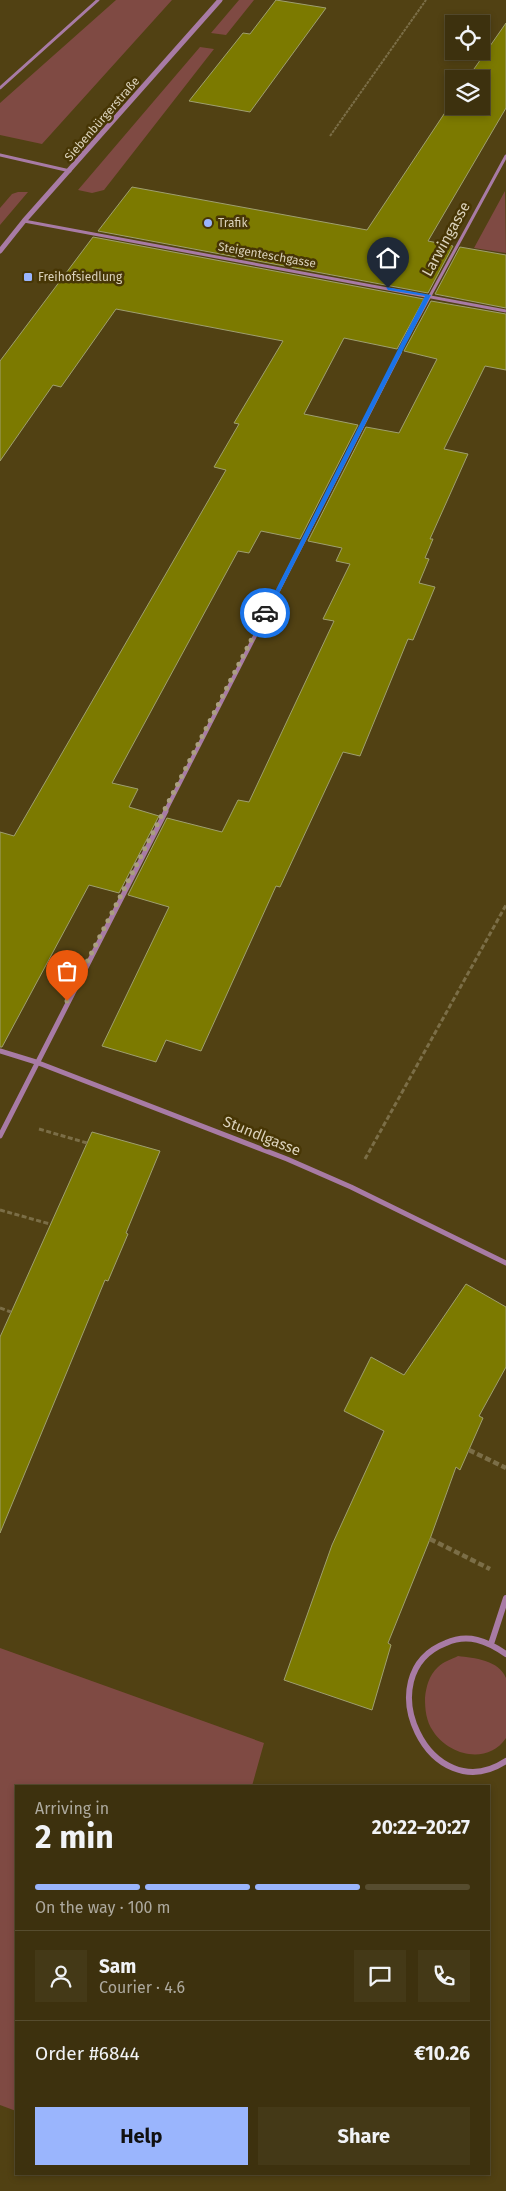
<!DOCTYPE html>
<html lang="en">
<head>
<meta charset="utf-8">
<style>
  body { margin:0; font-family:"Fira Sans",sans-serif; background:#443917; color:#f1f3f6; height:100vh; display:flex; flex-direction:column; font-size:19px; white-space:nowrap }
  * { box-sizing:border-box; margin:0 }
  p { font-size:16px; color:#ada99e }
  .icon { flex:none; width:28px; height:28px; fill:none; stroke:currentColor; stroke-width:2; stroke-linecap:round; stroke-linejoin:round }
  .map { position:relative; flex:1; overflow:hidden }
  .panel { position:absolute; left:15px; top:1785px; width:475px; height:390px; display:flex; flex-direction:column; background:#3d310e; border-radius:0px; box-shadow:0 2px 8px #0003,0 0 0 1px #564c2e }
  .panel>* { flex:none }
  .fabs { position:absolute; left:445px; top:15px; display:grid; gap:10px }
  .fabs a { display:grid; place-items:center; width:45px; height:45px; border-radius:0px; background:#3d310e; box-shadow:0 2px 8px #0003,0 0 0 1px #564c2e; font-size:25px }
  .pin { position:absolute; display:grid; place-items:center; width:42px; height:42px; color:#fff; margin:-51px -21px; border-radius:50% 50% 50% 0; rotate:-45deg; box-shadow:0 0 5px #0007 }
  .pin .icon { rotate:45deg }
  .courier { position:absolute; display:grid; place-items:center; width:50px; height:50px; margin:-25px; border:4px solid #1a73e8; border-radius:50%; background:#fff; color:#222; box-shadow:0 1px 6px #0007 }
  .headline em { font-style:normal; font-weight:700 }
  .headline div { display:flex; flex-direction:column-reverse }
  .headline { display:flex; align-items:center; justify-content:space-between; height:85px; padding:0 20px }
  h1 { font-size:32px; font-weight:700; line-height:38px }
  .bar { display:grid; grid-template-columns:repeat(4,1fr); gap:8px 5px; align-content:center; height:60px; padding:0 20px }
  .bar i { height:6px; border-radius:4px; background:#564c2e }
  .bar .current { background:#9ab5fd }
  .bar p { grid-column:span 4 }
  .line { display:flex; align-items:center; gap:12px; padding:0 20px; border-top:1px solid #564c2e }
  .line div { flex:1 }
  .round { display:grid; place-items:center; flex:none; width:52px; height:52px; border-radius:0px; background:#443917 }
  .action { display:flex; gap:10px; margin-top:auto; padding:10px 20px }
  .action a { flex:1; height:58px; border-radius:0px; background:#9ab5fd; color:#111; font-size:20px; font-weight:700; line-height:58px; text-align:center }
  .action a+a { background:#443917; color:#f1f3f6 }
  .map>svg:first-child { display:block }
</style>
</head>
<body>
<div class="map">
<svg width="506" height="2191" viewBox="0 0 506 2191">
  <rect width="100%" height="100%" fill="#514113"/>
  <path fill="#7f4a43" d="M116 0H172L42 144 0 135V103Z
    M239 0H254L226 35 211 33Z
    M200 47 214 49 104 190 92 193 78 190Z
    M505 191 506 253 474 248Z
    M18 192H28L0 225V208L12 194Z
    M0 1648 264 1743 252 1786H16V2111L0 2105Z
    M458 1656C474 1658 499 1660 506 1678 506 1686 506 1727 506 1738 488 1765 449 1756 433 1731 426 1721 425 1709 425 1698 426 1687 429 1675 438 1667 443 1662 452 1659 458 1656Z"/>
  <path fill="#7c7a00" stroke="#9f9f6f" d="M276 0 326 8 250 112 189 101 243 33 250 34Z
    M506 23V108L428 241 453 246 428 293 98 231 132 187 367 230 454 99V106H481V79H467Z
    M93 237 424 299 397 349 344 338 304 414 358 425 300 539 261 531 249 553 238 551 112 783 138 789 129 807 159 816 119 893 89 885 2 1047H0V832L14 836 226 470 214 467 239 424 234 423 283 341 116 309 61 387 53 385 0 461V361Z
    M460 247 506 255V308L435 294Z
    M431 301 506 314V370L485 366 444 449 468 454 430 539H433L425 558 429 559 419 583 435 587 413 640 408 639 360 756 343 752 280 887 276 886 201 1051 166 1040 156 1062 102 1046 169 907 128 895 167 818 222 832 238 800 249 802 334 621 323 619 350 564 336 561 342 548 308 541 366 427 399 433 437 359 404 351Z
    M92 1132 160 1151 126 1233 128 1234 108 1281 105 1280 0 1533V1337Z
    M466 1284 506 1307V1367L479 1416 483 1418 460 1470 456 1467 430 1539 388 1643 391 1645 372 1710 284 1680 332 1545 384 1431 344 1411 371 1357 404 1375Z"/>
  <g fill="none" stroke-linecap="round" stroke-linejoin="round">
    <path stroke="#7b6e47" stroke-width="2" stroke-dasharray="3 1" stroke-linecap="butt" d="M330 136 426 0"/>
    <path stroke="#7b6e47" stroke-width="3" stroke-dasharray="5 2.5" stroke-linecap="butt" d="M39 1129 87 1143
      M365 1159 506 905
      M0 1210 50 1224
      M0 1308 11 1312"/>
    <path stroke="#7b6e47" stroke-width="4.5" stroke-dasharray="6 3" stroke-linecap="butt" d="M469 1450 506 1468
      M430 1539 490 1569"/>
    <path stroke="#a87ba5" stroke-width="3" d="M0 88 98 0
      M0 155 70 171
      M24 221 506 311
      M399 353 506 156"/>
    <path stroke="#a87ba5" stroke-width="4" d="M165 812 400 352"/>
    <path stroke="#a87ba5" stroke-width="5" d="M0 1051 36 1062 287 1159 351 1187 506 1263
      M0 1136 166 811"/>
    <path stroke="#a87ba5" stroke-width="6" d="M491 1644 506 1598
      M506 1654C487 1641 468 1633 446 1643 366 1674 430 1811 506 1761"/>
    <path stroke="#a87ba5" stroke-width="5" d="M0 251 24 221 220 0"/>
  </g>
  <path fill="#1a73e8" d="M386 287 431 295 269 613 263 615 425 296 388 290Z"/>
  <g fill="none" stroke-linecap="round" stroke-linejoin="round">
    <path stroke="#aa9f80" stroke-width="5" stroke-dasharray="0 9" d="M67 1001 265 613"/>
  </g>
  <g fill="#9ab5fd" stroke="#473605" stroke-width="2">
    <circle cx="208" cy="223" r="5"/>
    <rect x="23" y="272" width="10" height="10" rx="2.5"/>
  </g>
  <g text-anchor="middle" stroke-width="5" stroke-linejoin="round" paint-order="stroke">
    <g font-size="12" fill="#dad1ba" stroke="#473605">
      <text transform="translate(102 119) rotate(-49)" y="4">Siebenbürgerstraße</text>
      <text transform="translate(267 255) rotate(10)" y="4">Steigenteschgasse</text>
    </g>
    <g font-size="12" fill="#dad1ba" stroke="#473605" text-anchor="start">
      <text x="218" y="227">Trafik</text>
      <text x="38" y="281">Freihofsiedlung</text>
    </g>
    <g font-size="15" fill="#dad1ba" stroke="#473605">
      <text transform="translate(446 239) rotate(-61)" y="5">Larwingasse</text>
      <text transform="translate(262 1136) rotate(22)" y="5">Stundlgasse</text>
    </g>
  </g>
</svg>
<div class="fabs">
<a><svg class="icon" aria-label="locate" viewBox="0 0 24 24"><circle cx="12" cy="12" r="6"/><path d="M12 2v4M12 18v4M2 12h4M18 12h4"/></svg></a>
<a><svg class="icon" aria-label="layers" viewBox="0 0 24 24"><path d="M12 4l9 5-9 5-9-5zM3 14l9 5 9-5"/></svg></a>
</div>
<div class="pin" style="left:67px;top:1001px;background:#ea580c"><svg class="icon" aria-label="bag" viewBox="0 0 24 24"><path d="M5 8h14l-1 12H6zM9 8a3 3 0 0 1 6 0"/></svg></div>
<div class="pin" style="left:388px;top:288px;background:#1f2937"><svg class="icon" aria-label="home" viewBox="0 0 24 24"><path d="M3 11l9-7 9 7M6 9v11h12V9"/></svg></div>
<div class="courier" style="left:265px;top:613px"><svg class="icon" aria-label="car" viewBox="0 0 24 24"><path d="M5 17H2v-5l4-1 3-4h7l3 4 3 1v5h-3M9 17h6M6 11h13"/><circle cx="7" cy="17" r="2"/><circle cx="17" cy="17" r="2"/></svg></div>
<section class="panel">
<div class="headline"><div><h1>2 min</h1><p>Arriving in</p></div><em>20:22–20:27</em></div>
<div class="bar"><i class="current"></i><i class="current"></i><i class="current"></i><i></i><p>On the way · 100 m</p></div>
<div class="line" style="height:90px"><a class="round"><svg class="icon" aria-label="person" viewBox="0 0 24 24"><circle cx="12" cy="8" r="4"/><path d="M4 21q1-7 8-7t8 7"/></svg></a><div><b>Sam</b><p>Courier · 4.6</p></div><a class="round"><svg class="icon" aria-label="chat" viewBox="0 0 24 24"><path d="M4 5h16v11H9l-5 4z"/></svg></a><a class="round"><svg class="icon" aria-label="phone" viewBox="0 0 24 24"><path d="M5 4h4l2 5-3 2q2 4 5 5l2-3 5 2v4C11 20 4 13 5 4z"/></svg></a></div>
<div class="line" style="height:65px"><div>Order #6844</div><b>€10.26</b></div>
<div class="action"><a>Help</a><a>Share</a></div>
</section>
</div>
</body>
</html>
